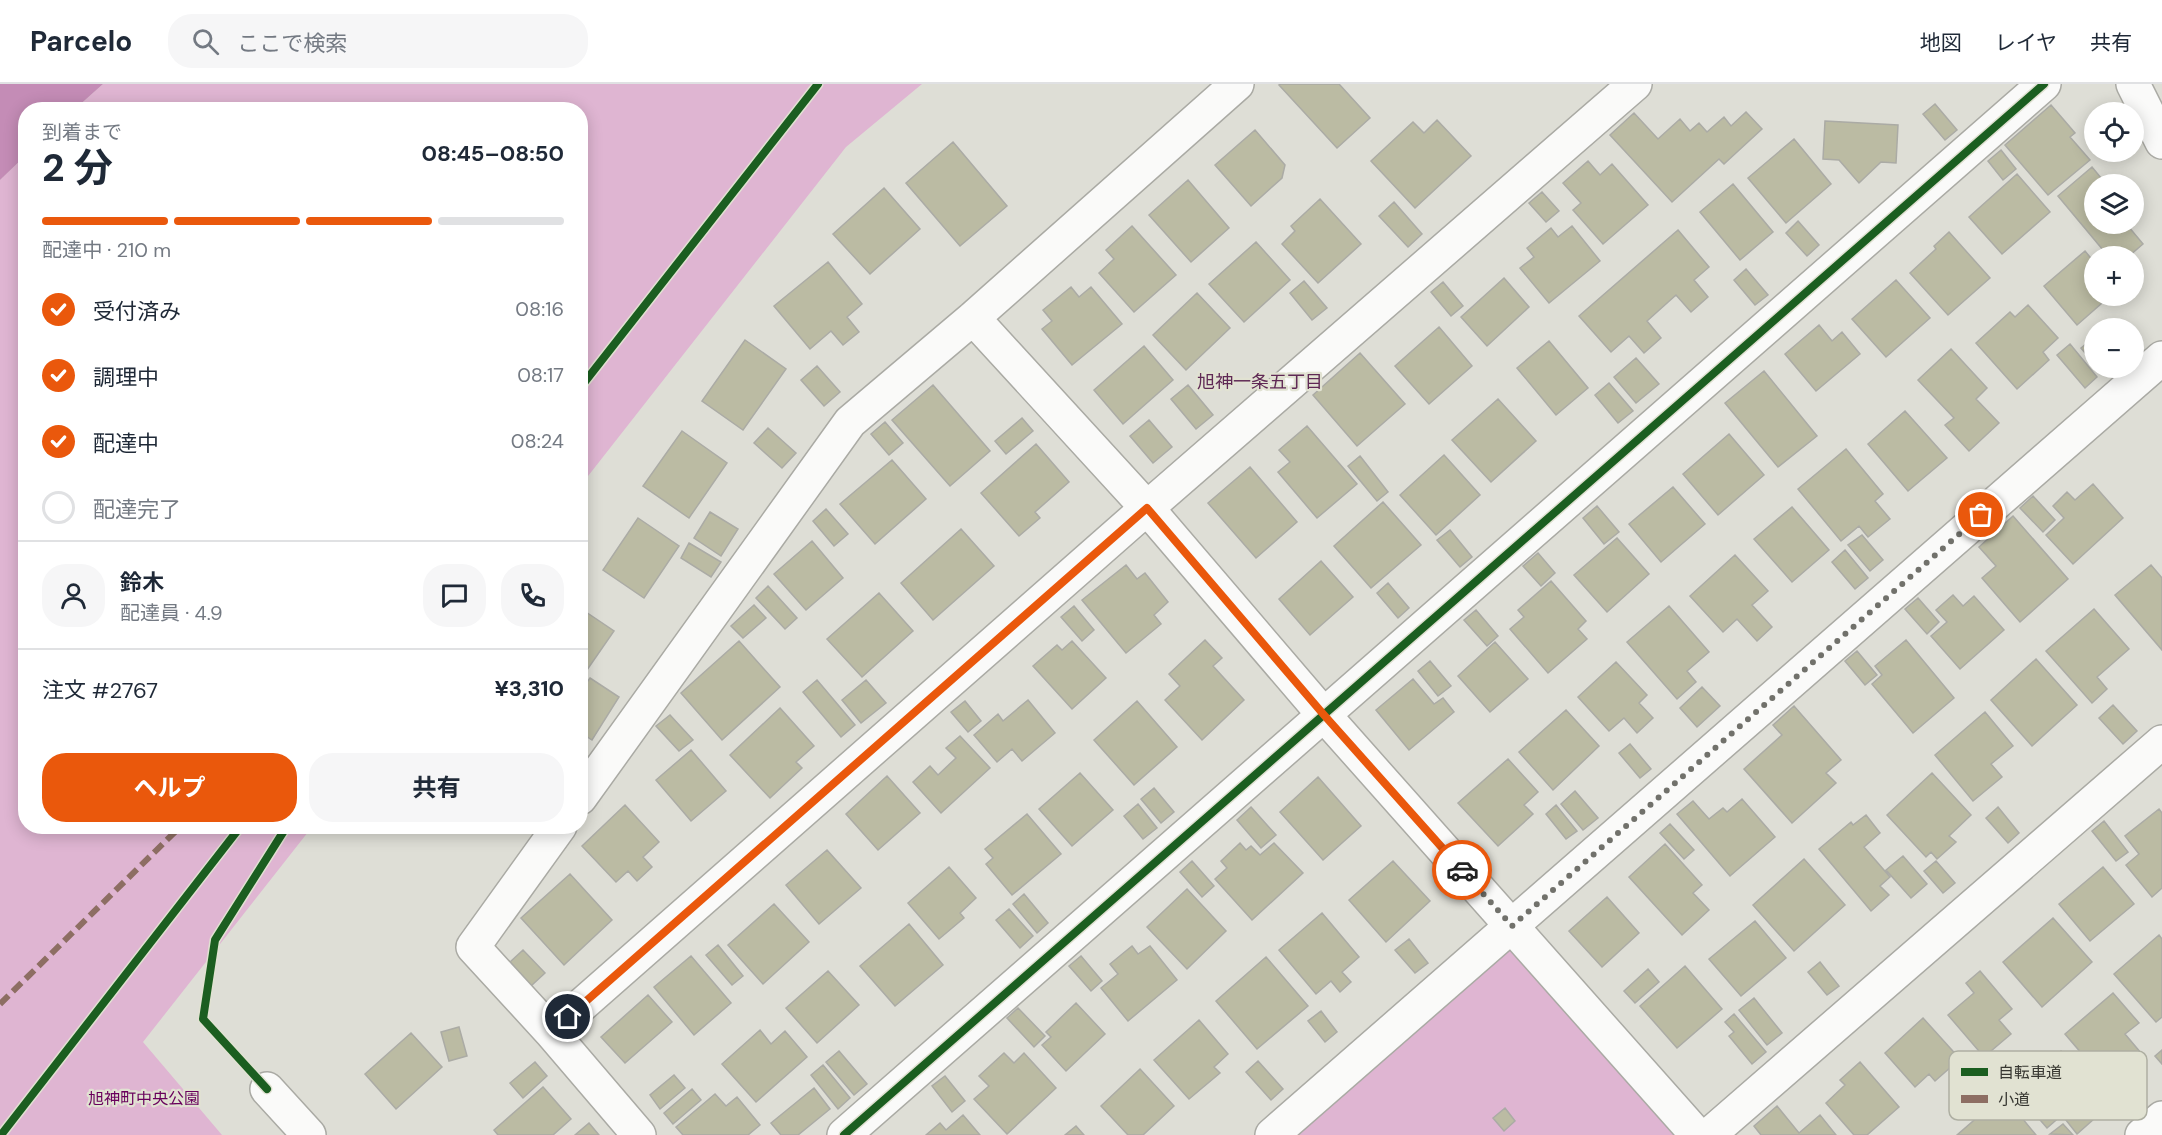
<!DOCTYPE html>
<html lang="ja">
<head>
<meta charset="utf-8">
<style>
  body { margin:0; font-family:"DM Sans","Noto Sans JP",sans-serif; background:#f6f6f7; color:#1f2937; height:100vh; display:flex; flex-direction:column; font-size:22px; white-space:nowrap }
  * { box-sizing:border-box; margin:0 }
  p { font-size:20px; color:#747a83 }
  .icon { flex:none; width:33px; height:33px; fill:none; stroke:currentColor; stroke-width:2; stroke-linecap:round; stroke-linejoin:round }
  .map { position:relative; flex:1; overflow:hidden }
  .drawer { position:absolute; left:18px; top:18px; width:570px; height:732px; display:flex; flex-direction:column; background:#fff; border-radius:24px; box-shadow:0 3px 15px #0003 }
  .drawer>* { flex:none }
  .tools { position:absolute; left:2084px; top:18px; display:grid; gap:12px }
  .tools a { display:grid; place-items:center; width:60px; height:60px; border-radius:50%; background:#fff; box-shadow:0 3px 15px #0003; font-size:30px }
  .pin { position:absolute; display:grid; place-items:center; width:51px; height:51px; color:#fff; margin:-26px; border:3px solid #fff; border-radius:50%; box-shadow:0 2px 6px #0007 }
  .courier { position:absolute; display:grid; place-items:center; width:60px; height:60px; margin:-30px; border:4px solid #ea580c; border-radius:50%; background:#fff; color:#222; box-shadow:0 2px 8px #0007 }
  .headline em { font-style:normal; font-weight:700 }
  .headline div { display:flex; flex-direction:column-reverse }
  .headline { display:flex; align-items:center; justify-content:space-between; height:102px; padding:0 24px }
  h1 { font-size:39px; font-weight:700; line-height:45px }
  .bar { display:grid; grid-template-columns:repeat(4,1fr); gap:9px 6px; align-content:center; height:72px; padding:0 24px }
  .bar i { height:8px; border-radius:4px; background:#e0e1e3 }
  .bar .active { background:#ea580c }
  .bar p { grid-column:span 4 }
  .line { display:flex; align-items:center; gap:15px; padding:0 24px; border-top:2px solid #e0e1e3 }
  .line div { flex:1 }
  .round { display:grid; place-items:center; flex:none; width:63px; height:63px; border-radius:24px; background:#f6f6f7 }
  ol { padding:0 24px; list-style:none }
  li { display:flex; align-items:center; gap:18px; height:66px }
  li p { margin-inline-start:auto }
  li .icon { padding:6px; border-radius:50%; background:#ea580c; color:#fff; stroke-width:4 }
  li:last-child { color:#747a83 }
  li i { width:33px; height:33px; border:3px solid #e0e1e3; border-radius:50% }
  .cta { display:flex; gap:12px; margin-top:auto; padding:12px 24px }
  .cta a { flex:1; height:69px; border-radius:24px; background:#ea580c; color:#fff; font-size:24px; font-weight:700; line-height:69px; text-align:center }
  .cta a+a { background:#f6f6f7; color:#1f2937 }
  header { display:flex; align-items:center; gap:36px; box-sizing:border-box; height:84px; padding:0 30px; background:#fff; border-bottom:2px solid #e0e1e3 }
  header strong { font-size:28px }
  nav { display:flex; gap:33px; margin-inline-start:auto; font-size:21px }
  .search { width:420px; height:54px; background:#f6f6f7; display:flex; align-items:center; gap:15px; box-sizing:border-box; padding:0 21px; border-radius:24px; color:#747a83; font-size:22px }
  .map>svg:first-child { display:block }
</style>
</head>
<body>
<header>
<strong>Parcelo</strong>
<div class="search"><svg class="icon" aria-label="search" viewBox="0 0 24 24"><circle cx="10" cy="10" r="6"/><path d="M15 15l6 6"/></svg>ここで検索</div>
<nav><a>地図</a><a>レイヤ</a><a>共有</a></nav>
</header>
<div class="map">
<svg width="2162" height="1051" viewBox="0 0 2162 1051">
  <rect width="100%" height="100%" fill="#deded6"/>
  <path fill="#dfb5d2" d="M103 0H922L846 63 581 401 580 26 75 25Z
    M25 72 26 742 312 743 143 958 222 1051H0V96Z
    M1512 842 1697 1051H1272Z"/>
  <path fill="#c48cb6" d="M0 0H103L75 25 26 26 25 72 0 96Z"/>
  <path fill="#bbbba3" stroke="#ababa5" stroke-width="1.5" d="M1281 0H1339L1370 34 1337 64 1279 1Z
    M1935 20 1957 46 1945 56 1923 30Z
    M2051 21 2075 49 2070 53 2090 76 2048 111 2005 61Z
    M1746 28 1762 45 1724 80 1719 75 1672 118 1610 51 1634 29 1658 55 1680 35 1690 47 1699 39 1707 48 1724 33 1731 42Z
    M1437 36 1471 72 1415 124 1371 77 1413 38 1424 49Z
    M1825 37 1898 41 1896 79 1881 78 1859 99 1839 76 1823 75Z
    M1255 46 1285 81 1282 94 1251 122 1215 81Z
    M1794 55 1831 100 1786 139 1748 94Z
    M953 58 1007 122 960 162 906 99Z
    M2001 66 2016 85 2003 96 1988 77Z
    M1588 77 1600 91 1612 80 1648 121 1603 160 1573 126 1581 119 1563 99Z
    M2092 83 2106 100H2094V140H2131L2128 142 2143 160 2129 172H2108L2058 112Z
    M2017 90 2050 128 2002 170 1969 133Z
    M1188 96 1229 144 1191 178 1149 131Z
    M1733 100 1773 148 1740 176 1700 128Z
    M884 104 920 145 870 190 833 150Z
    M1542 108 1559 127 1546 138 1529 119Z
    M1320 115 1361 160 1318 199 1282 160 1295 147 1291 142Z
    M1394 118 1422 150 1408 163 1379 132Z
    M1798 137 1819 161 1807 172 1786 149Z
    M1132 142 1176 191 1134 228 1099 189 1114 175 1106 166Z
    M1572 142 1600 177 1549 219 1520 184 1534 173 1527 164 1551 144 1558 153Z
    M1678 146 1709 183 1694 196 1708 213 1691 228 1676 211 1647 237 1661 254 1644 269 1629 252 1611 268 1579 232Z
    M1949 148 1990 194 1948 231 1910 189 1936 165 1934 162Z
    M1256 158 1290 196 1244 238 1209 200Z
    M2085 167 2094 178V212H2110L2077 241 2044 202Z
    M828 178 862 220 847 233 859 248 843 261 831 247 810 265 774 222Z
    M1746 185 1768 211 1755 221 1734 196Z
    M1504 194 1529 223 1487 262 1461 233Z
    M1896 196 1930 234 1886 273 1852 235Z
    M1304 197 1327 224 1312 236 1290 209Z
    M1443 198 1463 222 1451 232 1431 208Z
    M1071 203 1079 213 1091 203 1122 240 1072 281 1042 245 1052 237 1043 226Z
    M1197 209 1230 244 1186 286 1153 251Z
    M2028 221 2058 254 2043 268 2049 276 2017 305 1976 259 2010 228 2015 233Z
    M1819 241 1832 257 1842 248 1860 270 1816 307 1785 270Z
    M1439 243 1472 282 1429 320 1395 282Z
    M2094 253V280L2081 264Z
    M745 256 786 285 743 346 702 317Z
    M1549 257 1588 304 1556 331 1517 284Z
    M2070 260 2097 293 2085 304 2057 271Z
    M1144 262 1173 296 1123 340 1094 306Z
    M1951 265 1987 304 1976 315 1999 339 1969 367 1945 341 1954 334 1918 296Z
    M1360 269 1405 320 1357 362 1313 311Z
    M1636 274 1659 300 1636 319 1614 293Z
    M817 282 840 308 824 322 801 296Z
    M2097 284H2110L2102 290Z
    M1764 287 1817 352 1778 383 1725 319Z
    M1609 299 1633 327 1618 339 1595 311Z
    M933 301 990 367 950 402 892 336Z
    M1188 301 1213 331 1196 345 1171 315Z
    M1498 315 1536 357 1491 398 1452 356Z
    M1905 327 1947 374 1908 407 1868 360Z
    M1022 334 1033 347 1006 370 995 357Z
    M1149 336 1172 363 1153 379 1130 352Z
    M885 338 903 359 889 371 871 350Z
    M1307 342 1357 400 1317 434 1278 388 1290 378 1279 366Z
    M768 344 796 369 782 384 754 359Z
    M682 347 727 379 689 434 643 402Z
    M1729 350 1764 391 1718 431 1683 390Z
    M1036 360 1069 398 1035 428 1040 434 1019 452 981 409Z
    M1846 365 1883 410 1875 417 1890 435 1868 453 1859 442 1841 457 1798 405Z
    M1444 371 1480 411 1436 451 1400 411Z
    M1360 372 1388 408 1377 417 1348 382Z
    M892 376 926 415 875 460 840 420Z
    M1250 383 1297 438 1256 474 1208 419Z
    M2093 400 2123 434 2073 480 2046 451 2064 434 2053 422 2067 408 2075 416Z
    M1673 403 1705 440 1661 478 1629 440Z
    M2033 412 2055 436 2043 448 2020 424Z
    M1383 418 1421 461 1371 504 1334 462Z
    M1597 422 1619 448 1604 460 1583 434Z
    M1792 423 1829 466 1792 498 1754 455Z
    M826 425 848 450 834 462 813 437Z
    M710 428 738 445 721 472 694 454Z
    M2013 432 2068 495 2020 538 1982 494 1996 482 1979 463Z
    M638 434 679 462 644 514 603 486Z
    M961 445 994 482 933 536 901 499Z
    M1450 446 1472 473 1460 483 1437 456Z
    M1862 451 1883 476 1870 487 1848 461Z
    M1617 454 1649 490 1607 528 1574 491Z
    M812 457 843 494 806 526 774 490Z
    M689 459 721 478 711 493 681 474Z
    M1845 466 1868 494 1855 505 1832 478Z
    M1538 469 1555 489 1541 502 1523 482Z
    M1735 471 1768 507 1752 521 1772 543 1757 557 1737 535 1723 548 1690 512Z
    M1321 477 1353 513 1310 551 1279 515Z
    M1126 481 1137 495 1145 489 1168 518 1154 531 1161 540 1126 569 1082 516Z
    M2151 481 2162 494V566L2115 511Z
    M1551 497 1586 537 1578 545 1587 555 1548 589 1510 545 1524 533 1518 526Z
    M1388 499 1409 524 1398 534 1377 509Z
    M768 502 797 534 785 545 756 514Z
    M879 509 913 547 862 593 827 555Z
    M1953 511 1963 522 1974 512 2004 546 1960 585 1931 552 1947 538 1936 526Z
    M1918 514 1939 538 1927 550 1905 525Z
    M754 521 766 534 743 554 731 542Z
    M1074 522 1094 546 1082 557 1061 533Z
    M1669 522 1709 568 1687 587 1696 598 1677 615 1627 558Z
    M580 524 614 547 580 596Z
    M2094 525 2129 565 2097 593 2107 605 2092 619 2046 567Z
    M1476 526 1498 552 1487 562 1464 536Z
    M1205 556 1222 574 1213 582 1244 616 1202 656 1165 616 1180 602 1169 590Z
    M1906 556 1954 614 1913 649 1872 600 1882 591 1875 582Z
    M739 557 780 603 722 656 681 609Z
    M1072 557 1106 594 1072 625 1033 582 1057 561 1062 566Z
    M1495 558 1528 595 1490 628 1458 592Z
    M1857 567 1877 591 1865 601 1845 577Z
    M2036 575 2077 621 2032 662 1991 616Z
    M1430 577 1451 602 1438 612 1418 587Z
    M1616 578 1647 611 1639 619 1653 634 1637 649 1624 634 1609 647 1578 613Z
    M590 594 619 613 592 656 580 648V608Z
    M1413 595 1434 620 1443 614 1454 628 1409 666 1376 626Z
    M817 596 855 641 841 653 803 608Z
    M866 596 886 619 861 639 842 616Z
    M1702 603 1720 622 1697 643 1680 624Z
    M1028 616 1055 649 1022 677 1012 665 997 678 974 651 998 630 1003 637Z
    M965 617 981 637 968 648 951 628Z
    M1137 617 1177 663 1134 701 1094 656Z
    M2113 621 2137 647 2123 660 2099 634Z
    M1794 622 1841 676 1826 689 1836 699 1792 739 1744 685 1782 651 1773 641Z
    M780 624 814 662 796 678 802 684 770 714 730 671Z
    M1566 626 1599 662 1553 706 1519 668Z
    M1985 628 2013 662 1991 680 2002 693 1973 717 1935 671Z
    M670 631 693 656 679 667 656 642Z
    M960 652 990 684 941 729 913 698 930 682 938 691 956 674 946 664Z
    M1630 660 1651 685 1640 694 1619 669Z
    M691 666 726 707 691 737 656 696Z
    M1508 675 1538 708 1524 721 1533 730 1498 762 1458 719Z
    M1080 689 1113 726 1072 762 1039 725Z
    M1932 689 1971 731 1949 752 1956 758 1937 775 1931 768 1926 773 1887 731Z
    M887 692 920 729 878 766 846 730Z
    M1318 693 1361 742 1323 776 1280 728Z
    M1154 704 1174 728 1161 739 1141 715Z
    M1575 707 1598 734 1583 746 1561 720Z
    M1742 715 1775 753 1730 792 1677 730 1693 717 1709 735 1723 724 1727 728Z
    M1138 720 1157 744 1143 755 1124 732Z
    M625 721 659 758 643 773 652 783 637 797 628 787 616 798 582 762Z
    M1556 721 1577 747 1566 755 1546 730Z
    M1251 723 1276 751 1261 764 1237 736Z
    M1998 723 2019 749 2008 759 1986 734Z
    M2159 725 2162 729V804L2152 813 2126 781 2139 770 2125 752Z
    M1027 730 1061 770 1012 811 986 780 993 774 985 765Z
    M1866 731 1880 749 1864 763 1890 793 1880 802 1889 811 1871 827 1819 765 1851 738 1853 741Z
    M2104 737 2128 768 2116 777 2092 747Z
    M1670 740 1694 766 1684 775 1660 749Z
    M1240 759 1246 766 1251 762 1260 771 1274 759 1303 789 1252 836 1215 795 1227 784 1221 777Z
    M1665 760 1702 801 1693 809 1709 826 1682 851 1629 793Z
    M827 766 861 804 819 840 786 801Z
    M1903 772 1927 800 1911 814 1886 786Z
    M1804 775 1845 821 1794 867 1753 821Z
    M1192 777 1214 802 1202 813 1180 788Z
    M1393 777 1430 817 1386 858 1349 816Z
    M1936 777 1955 799 1943 809 1924 787Z
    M949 783 976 814 960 829 964 834 939 855 908 819Z
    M2103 783 2134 820 2090 857 2059 820Z
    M570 790 612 836 564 881 521 834Z
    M1187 805 1226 847 1187 885 1147 843Z
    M1024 810 1048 839 1037 849 1013 820Z
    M1607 813 1639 849 1602 883 1569 847Z
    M774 820 809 858 763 900 728 861Z
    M1009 825 1033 852 1020 864 996 836Z
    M1322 829 1359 873 1342 888 1351 898 1340 908 1331 897 1316 910 1279 866Z
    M2053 834 2092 878 2042 923 2003 878Z
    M1755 837 1786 874 1741 912 1709 875Z
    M909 840 943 881 895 922 860 882Z
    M2159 851 2162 855V933L2156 938 2114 890Z
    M1409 855 1428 879 1415 889 1395 866Z
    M718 861 743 892 732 901 706 871Z
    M1132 862 1138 870 1150 862 1177 896 1128 937 1101 904 1118 890 1110 880Z
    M523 866 545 889 531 902 510 878Z
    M691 872 731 919 694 951 654 903Z
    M1081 872 1102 897 1091 907 1069 882Z
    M1266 873 1308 922 1257 965 1216 917Z
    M1820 878 1839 902 1827 911 1808 888Z
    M1685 882 1722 925 1677 964 1640 922Z
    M1648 885 1659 898 1635 919 1624 907Z
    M828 887 859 921 817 959 786 924Z
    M1980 887 2012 925 1999 936 2011 950 1984 973 1948 931 1974 909 1966 899Z
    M2113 909 2139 939 2125 950 2146 975 2111 1004 2065 950Z
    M648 911 672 938 625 979 601 953Z
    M1754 914 1782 949 1767 961 1739 926Z
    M1076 919 1105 950 1066 987 1042 961 1051 953 1046 948Z
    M1018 924 1045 952 1034 963 1007 934Z
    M1321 927 1337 948 1325 958 1308 937Z
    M1734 930 1766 968 1752 980 1729 952 1734 948 1725 938Z
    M1923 934 1960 975 1935 997 1929 990 1915 1003 1885 969Z
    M1199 936 1228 970 1214 983 1220 989 1189 1015 1154 976Z
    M459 943 467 972 449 977 441 948Z
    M760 946 771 960 785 947 807 973 756 1018 722 980Z
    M411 949 442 983 396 1025 365 990Z
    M2162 966V980L2155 972Z
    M839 967 867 1000 854 1011 826 978Z
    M2061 967 2092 1004 2078 1016 2094 1035 2077 1050 2062 1031 2047 1044 2014 1006Z
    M1004 969 1014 979 1024 969 1056 1004 1007 1050 974 1015 989 1002 979 992Z
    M1258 977 1283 1005 1271 1016 1246 988Z
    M535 978 547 992 523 1014 510 999Z
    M1860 978 1899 1023 1867 1051H1854L1826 1019 1845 1001 1840 996Z
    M823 981 850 1014 838 1025 811 991Z
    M1140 985 1174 1022 1143 1051H1128L1101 1022Z
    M674 991 685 1004 660 1025 650 1011Z
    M945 992 965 1017 952 1028 932 1002Z
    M543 1003 571 1035 553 1051H498L494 1046Z
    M814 1004 830 1025 798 1051H781L771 1039Z
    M692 1005 701 1016 673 1040 664 1029Z
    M715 1010 726 1022 737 1013 760 1041 748 1051H683L676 1043Z
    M2003 1011 2036 1051H1957Z
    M1777 1022 1799 1049 1820 1031 1836 1051H1761L1754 1042Z
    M1505 1024 1515 1037 1504 1047 1493 1034Z
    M963 1031 980 1051H926L940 1039 946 1046Z
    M589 1039 599 1051H575Z
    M2063 1040 2073 1051 2050 1050Z
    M1076 1042 1084 1051H1065Z"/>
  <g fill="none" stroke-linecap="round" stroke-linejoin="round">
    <g stroke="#aaaaa4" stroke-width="36">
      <path id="minor" d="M2133 0 2162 58
        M973 234 1147 424 1324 631 1697 1051
        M580 714 850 338 973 234 1237 0
        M560 742 473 863 551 948 639 1051
        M551 948 1147 424 1635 0
        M267 1005 309 1051
        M844 1051 2044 0
        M1272 1051 2162 274
        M1709 1051 2162 658
        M2142 1051 2162 1034"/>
    </g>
    <use href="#minor" stroke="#fafaf9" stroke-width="33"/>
    <path stroke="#8d6e63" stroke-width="6" stroke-dasharray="12 6" stroke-linecap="butt" d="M0 920 181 742"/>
    <g stroke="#e1e2d2" stroke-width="11">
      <path id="cycleway" d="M580 304 818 0
        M267 1005 203 935 215 856 287 742
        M1 1051 241 742
        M844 1051 2044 0"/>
    </g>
    <use href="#cycleway" stroke="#1b5e20" stroke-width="8"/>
  </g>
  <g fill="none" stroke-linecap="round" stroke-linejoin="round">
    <path stroke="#71716b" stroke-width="6" stroke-dasharray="0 10.8" d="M1462 786 1512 842 1981 431"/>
    <path stroke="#ea580c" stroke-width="8" d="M568 933 1147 424 1324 631 1462 786"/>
  </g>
  <g text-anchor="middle" stroke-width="4.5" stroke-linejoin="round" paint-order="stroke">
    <g font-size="16" fill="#69005c" stroke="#e1e2d2">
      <text x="144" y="1020">旭神町中央公園</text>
    </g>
    <g font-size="18" fill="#5f2955" stroke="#e1e2d2">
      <text x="1260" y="304">旭神一条五丁目</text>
    </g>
  </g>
  <rect x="1949" y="967" width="198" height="69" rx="9" fill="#e1e2d2" stroke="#aeafa2" stroke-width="1.5"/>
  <rect x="1961" y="984" width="27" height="8" fill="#1b5e20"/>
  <rect x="1961" y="1011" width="27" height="8" fill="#8d6e63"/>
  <g font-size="16" fill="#373731">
    <text x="1998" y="994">自転車道</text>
    <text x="1998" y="1021">小道</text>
  </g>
</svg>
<div class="tools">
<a><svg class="icon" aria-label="locate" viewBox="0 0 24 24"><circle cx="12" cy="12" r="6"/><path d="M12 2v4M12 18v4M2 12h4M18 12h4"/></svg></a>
<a><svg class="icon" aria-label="layers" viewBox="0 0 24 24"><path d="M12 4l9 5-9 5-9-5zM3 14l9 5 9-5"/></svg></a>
<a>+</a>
<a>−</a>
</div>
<div class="pin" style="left:1981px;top:431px;background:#ea580c"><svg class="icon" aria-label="bag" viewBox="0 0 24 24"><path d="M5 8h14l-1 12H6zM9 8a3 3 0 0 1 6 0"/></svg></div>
<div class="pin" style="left:568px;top:933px;background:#1f2937"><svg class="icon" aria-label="home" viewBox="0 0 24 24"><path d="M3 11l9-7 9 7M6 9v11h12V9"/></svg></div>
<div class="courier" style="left:1462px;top:786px"><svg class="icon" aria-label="car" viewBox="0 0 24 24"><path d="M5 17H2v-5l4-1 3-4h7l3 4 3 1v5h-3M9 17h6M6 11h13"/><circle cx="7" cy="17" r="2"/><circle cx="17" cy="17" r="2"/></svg></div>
<section class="drawer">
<div class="headline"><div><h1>2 分</h1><p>到着まで</p></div><em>08:45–08:50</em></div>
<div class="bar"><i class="active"></i><i class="active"></i><i class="active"></i><i></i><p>配達中 · 210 m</p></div>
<ol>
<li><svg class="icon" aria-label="check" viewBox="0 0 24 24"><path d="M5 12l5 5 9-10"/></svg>受付済み<p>08:16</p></li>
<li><svg class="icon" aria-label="check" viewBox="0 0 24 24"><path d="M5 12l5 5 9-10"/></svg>調理中<p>08:17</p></li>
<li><svg class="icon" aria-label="check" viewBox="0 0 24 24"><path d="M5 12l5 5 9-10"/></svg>配達中<p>08:24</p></li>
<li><i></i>配達完了</li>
</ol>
<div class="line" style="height:108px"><a class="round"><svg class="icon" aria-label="person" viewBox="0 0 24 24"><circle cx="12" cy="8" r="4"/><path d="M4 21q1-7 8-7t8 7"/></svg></a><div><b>鈴木</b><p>配達員 · 4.9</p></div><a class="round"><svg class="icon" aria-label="chat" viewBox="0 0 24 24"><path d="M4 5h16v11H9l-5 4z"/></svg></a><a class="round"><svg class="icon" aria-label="phone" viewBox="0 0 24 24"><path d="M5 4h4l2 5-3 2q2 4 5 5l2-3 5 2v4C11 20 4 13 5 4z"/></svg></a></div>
<div class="line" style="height:78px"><div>注文 #2767</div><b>¥3,310</b></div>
<div class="cta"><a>ヘルプ</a><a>共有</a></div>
</section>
</div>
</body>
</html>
